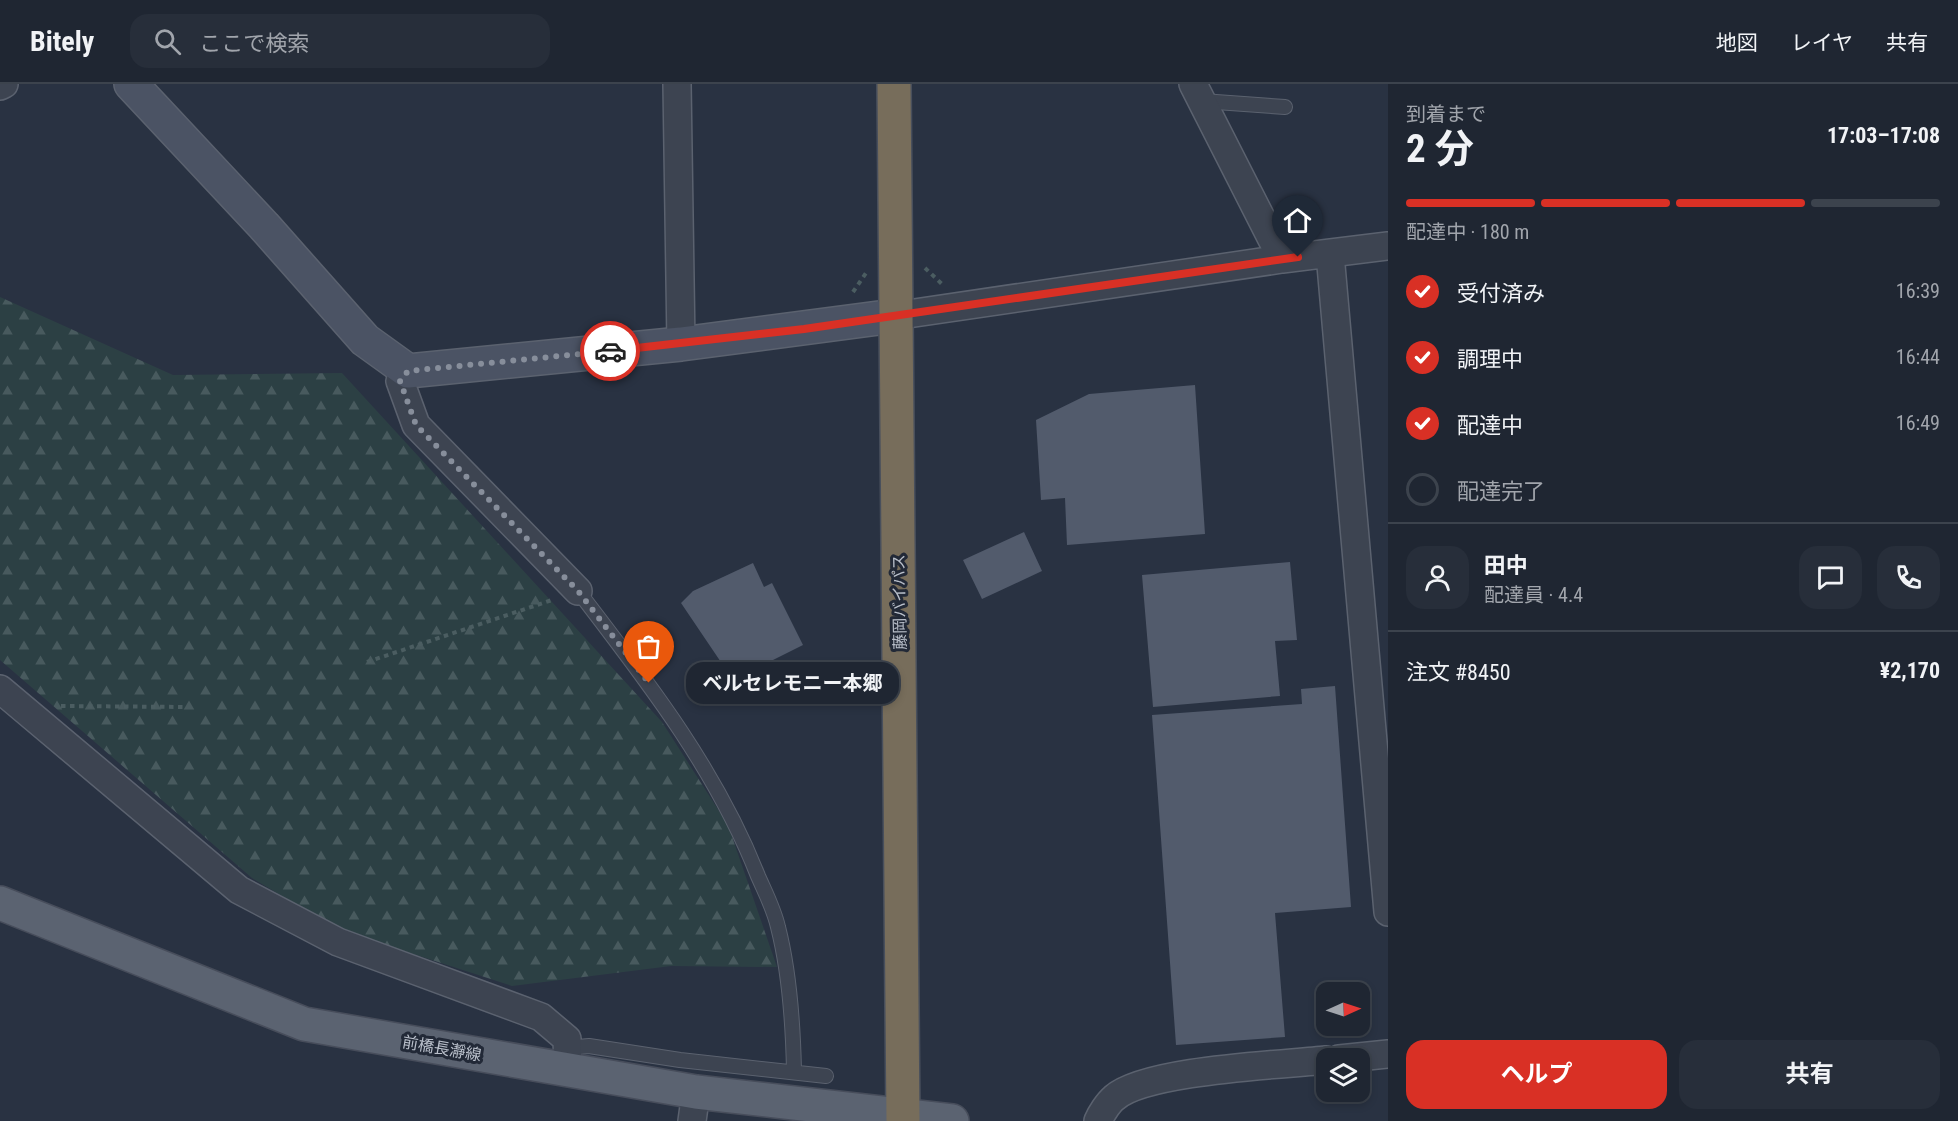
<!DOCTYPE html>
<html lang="ja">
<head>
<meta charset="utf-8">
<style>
  body { margin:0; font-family:"Roboto Condensed","Noto Sans JP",sans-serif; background:#272e3a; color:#f1f3f6; height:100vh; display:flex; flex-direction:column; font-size:22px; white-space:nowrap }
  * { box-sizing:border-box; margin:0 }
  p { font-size:20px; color:#a1a5ac }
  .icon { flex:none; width:33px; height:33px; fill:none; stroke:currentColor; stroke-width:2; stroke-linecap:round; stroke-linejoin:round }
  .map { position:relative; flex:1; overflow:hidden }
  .drawer { display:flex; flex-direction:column; background:#1f2632; width:570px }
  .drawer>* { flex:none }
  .needle { width:39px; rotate:87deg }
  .fabs { position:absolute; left:1316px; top:898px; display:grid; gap:12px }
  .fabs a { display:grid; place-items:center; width:54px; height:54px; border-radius:12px; background:#1f2632; box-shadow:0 3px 9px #0003,0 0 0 2px #3c434d; font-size:30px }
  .pin { position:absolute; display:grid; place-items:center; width:51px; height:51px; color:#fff; margin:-62px -26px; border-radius:50% 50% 50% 0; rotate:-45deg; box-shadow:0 0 6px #0007 }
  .pin .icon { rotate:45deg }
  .courier { position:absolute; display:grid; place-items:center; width:60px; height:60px; margin:-30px; border:4px solid #d93025; border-radius:50%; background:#fff; color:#222; box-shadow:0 2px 8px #0007 }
  .bubble { position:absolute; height:42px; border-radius:18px; background:#1f2632; box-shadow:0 3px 9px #0003,0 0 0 2px #3c434d; font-size:20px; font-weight:700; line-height:42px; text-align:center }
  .head em { font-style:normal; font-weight:700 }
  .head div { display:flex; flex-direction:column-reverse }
  .head { display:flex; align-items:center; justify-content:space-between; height:102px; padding:0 18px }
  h1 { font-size:39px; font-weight:700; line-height:45px }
  .bar { display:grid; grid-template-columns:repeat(4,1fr); gap:9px 6px; align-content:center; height:72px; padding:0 18px }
  .bar i { height:8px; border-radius:4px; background:#3c434d }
  .bar .current { background:#d93025 }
  .bar p { grid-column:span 4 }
  .line { display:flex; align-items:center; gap:15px; padding:0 18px; border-top:2px solid #3c434d }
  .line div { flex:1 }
  .round { display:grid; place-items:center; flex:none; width:63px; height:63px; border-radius:18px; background:#272e3a }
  ol { padding:0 18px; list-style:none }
  li { display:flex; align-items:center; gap:18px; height:66px }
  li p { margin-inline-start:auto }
  li .icon { padding:6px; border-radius:50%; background:#d93025; color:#fff; stroke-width:4 }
  li:last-child { color:#a1a5ac }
  li i { width:33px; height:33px; border:3px solid #3c434d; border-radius:50% }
  .primary-button { display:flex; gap:12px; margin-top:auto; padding:12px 18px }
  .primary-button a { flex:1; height:69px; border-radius:18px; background:#d93025; color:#fff; font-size:24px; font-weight:700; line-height:69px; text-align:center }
  .primary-button a+a { background:#272e3a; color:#f1f3f6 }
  header { display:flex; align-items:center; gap:36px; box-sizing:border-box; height:84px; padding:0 30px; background:#1f2632; border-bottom:2px solid #3c434d }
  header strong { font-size:28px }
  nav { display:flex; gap:33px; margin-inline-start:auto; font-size:21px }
  .search { width:420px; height:54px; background:#272e3a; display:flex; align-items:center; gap:15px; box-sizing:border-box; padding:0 21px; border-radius:18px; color:#a1a5ac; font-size:22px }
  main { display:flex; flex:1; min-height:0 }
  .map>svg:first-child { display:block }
</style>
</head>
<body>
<header>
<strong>Bitely</strong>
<div class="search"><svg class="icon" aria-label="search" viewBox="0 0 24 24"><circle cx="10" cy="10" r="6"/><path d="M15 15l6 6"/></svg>ここで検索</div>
<nav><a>地図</a><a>レイヤ</a><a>共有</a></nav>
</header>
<main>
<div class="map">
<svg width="1388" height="1037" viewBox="0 0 1388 1037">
  <defs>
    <pattern id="forest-firs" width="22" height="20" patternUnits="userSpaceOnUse" patternTransform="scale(1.5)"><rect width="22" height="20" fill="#2c4044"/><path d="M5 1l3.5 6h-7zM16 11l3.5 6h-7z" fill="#485a5e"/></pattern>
  </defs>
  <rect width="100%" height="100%" fill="#293242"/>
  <path fill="url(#forest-firs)" d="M0 213 173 291 342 289 662 638 728 741 777 883 671 882 512 902 339 846 252 794 0 576Z"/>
  <path fill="#525b6c" d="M1195 301 1205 450 1067 461 1065 414 1041 416 1036 336 1089 310Z
    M1024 448 1042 487 982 515 963 476Z
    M1290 478 1297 556 1275 557 1280 612 1153 623 1142 491Z
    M753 479 764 503 772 499 803 561 733 596 681 519 693 507Z
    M1335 602 1351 823 1275 829 1285 953 1176 961 1152 631 1302 620 1301 605Z"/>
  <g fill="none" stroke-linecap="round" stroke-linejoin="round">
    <g stroke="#5b626f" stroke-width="16">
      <path id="lane" d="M1202 17 1285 23
        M578 507C647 597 716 685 758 792 765 808 774 825 778 843 790 890 793 939 794 987
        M567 964 589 962 680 976 826 992"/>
    </g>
    <g stroke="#5b626f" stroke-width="30">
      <path id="street" d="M677 0 681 260
        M1193 0 1282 175
        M0 2 4 0
        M1330 170 1388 828
        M894 232 1282 175 1388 162
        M408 287 400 297 416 341 578 507
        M0 605 239 806 338 858 541 933 567 955 568 986
        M1339 975 1388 970
        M692 1037 696 1008
        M1098 1037C1101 1030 1108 1019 1114 1014 1145 986 1280 981 1326 976"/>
    </g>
    <g stroke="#5b626f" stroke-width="36">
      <path id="secondary" d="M131 0 264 142 365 256 408 287 681 260 894 232"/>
    </g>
    <g stroke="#474d5b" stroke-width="36">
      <path id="primary" d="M0 819 304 940 696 1008 952 1037"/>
    </g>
    <g stroke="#484f5c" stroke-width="36">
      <path id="highway" d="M894 0 903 1037"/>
    </g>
    <path stroke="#4b5d61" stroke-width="4" stroke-dasharray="4.5 4.5" stroke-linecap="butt" d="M925 184 942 200
      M853 208 866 189
      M367 578 552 516
      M61 622 186 623"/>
    <use href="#lane" stroke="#3d4451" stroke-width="14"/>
    <use href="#street" stroke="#3d4451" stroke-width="27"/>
    <use href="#secondary" stroke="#4b5364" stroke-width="33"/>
    <use href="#primary" stroke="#5b6371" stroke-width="33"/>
    <use href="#highway" stroke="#776d5b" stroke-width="33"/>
  </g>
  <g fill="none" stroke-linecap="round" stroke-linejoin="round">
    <path stroke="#878e9b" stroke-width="6" stroke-dasharray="0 10.8" d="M610 267 408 287 400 297 416 341 578 507 649 599"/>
    <path stroke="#d93025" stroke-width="8" d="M610 267 804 245 1298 173"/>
  </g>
  <g text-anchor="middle" stroke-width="6" stroke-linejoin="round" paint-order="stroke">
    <g font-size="16" fill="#bac0cb" stroke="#222937">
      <text transform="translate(899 518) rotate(-91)" y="6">藤岡バイパス</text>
      <text transform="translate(442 964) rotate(10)" y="6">前橋長瀞線</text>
    </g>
  </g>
</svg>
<div class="fabs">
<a><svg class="needle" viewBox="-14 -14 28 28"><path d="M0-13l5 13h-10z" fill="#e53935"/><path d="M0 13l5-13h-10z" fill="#a1a5ac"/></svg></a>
<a><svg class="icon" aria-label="layers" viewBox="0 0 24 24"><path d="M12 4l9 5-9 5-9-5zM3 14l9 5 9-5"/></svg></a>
</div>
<div class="pin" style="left:649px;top:599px;background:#ea580c"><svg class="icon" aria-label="bag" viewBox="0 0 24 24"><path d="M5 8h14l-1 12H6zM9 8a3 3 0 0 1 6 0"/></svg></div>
<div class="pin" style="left:1298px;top:173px;background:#1f2937"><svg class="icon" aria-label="home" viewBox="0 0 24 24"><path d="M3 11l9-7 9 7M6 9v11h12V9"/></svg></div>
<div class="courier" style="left:610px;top:267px"><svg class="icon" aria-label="car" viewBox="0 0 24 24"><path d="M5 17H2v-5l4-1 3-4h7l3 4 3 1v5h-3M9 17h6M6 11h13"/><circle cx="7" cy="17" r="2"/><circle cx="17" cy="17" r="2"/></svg></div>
<div class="bubble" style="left:686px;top:578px;width:213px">ベルセレモニー本郷</div>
</div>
<section class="drawer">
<div class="head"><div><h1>2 分</h1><p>到着まで</p></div><em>17:03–17:08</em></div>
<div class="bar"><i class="current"></i><i class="current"></i><i class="current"></i><i></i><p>配達中 · 180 m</p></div>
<ol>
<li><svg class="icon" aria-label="check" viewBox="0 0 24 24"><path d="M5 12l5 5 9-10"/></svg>受付済み<p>16:39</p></li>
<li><svg class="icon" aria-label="check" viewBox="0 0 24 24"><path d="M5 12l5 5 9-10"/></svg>調理中<p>16:44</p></li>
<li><svg class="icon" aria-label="check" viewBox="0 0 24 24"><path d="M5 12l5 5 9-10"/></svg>配達中<p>16:49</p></li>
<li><i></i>配達完了</li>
</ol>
<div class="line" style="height:108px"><a class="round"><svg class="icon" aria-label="person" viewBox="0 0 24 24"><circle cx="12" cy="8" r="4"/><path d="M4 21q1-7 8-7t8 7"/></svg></a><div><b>田中</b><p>配達員 · 4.4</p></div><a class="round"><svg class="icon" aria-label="chat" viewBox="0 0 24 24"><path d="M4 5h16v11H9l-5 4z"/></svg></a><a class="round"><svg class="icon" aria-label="phone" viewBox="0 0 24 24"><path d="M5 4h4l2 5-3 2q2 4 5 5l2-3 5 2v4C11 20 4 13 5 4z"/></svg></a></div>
<div class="line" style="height:78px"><div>注文 #8450</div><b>¥2,170</b></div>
<div class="primary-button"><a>ヘルプ</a><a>共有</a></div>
</section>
</main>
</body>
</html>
